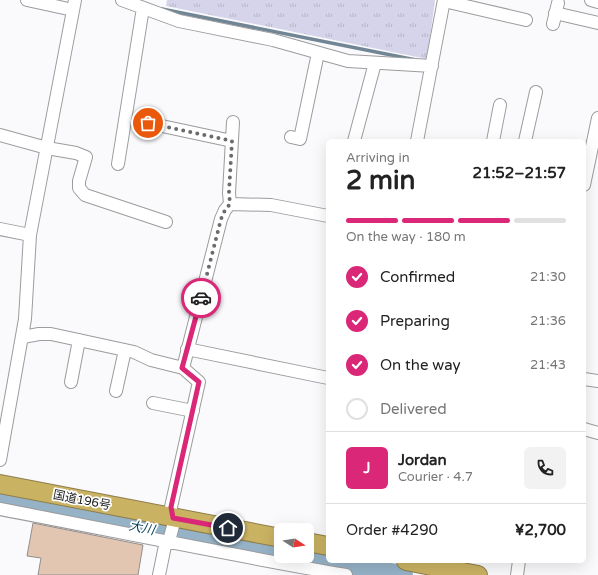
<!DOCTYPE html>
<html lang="en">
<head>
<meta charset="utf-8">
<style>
  body { margin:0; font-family:"Varela Round","Noto Sans JP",sans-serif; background:#f2f2f2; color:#222; height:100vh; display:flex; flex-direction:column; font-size:15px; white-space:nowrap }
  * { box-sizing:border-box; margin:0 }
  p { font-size:13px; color:#767676 }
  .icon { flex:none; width:22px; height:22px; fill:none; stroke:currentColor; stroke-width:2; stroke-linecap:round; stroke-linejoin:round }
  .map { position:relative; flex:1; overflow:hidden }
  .panel { position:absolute; left:326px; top:139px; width:260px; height:424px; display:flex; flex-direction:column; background:#fff; border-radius:6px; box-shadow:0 4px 16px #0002 }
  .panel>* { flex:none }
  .needle { width:26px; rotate:102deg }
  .tools { position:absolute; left:274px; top:523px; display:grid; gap:8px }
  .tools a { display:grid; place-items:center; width:40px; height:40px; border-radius:6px; background:#fff; box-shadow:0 4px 16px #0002; font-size:20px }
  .pin { position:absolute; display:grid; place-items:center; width:34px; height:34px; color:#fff; margin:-17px; border:2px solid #fff; border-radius:50%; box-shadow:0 1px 4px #0007 }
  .courier { position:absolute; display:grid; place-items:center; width:40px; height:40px; margin:-20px; border:3px solid #db2777; border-radius:50%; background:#fff; color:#222; box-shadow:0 1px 5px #0007 }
  .summary em { font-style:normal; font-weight:800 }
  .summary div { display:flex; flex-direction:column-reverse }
  .summary { display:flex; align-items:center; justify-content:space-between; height:68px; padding:0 20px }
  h1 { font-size:26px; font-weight:800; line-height:30px }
  .bar { display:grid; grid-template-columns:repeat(4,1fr); gap:6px 4px; align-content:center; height:48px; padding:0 20px }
  .bar i { height:5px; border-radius:3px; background:#e0e0e0 }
  .bar .active { background:#db2777 }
  .bar p { grid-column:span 4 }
  .line { display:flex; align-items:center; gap:10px; padding:0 20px; border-top:1px solid #e0e0e0 }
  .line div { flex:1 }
  .round { display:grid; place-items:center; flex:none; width:42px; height:42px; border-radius:6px; background:#f2f2f2 }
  ol { padding:0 20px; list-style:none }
  li { display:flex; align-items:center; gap:12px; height:44px }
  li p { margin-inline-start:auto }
  li .icon { padding:4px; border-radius:50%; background:#db2777; color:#fff; stroke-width:4 }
  li:last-child { color:#767676 }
  li i { width:22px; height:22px; border:2px solid #e0e0e0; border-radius:50% }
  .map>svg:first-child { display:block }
</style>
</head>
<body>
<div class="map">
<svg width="598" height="575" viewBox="0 0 598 575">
  <defs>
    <pattern id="park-tufts" width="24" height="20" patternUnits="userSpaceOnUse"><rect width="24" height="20" fill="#d5d4ea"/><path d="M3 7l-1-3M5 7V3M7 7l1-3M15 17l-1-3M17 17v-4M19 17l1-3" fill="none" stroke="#b6b6c8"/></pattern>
  </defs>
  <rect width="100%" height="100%" fill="#fafafd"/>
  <path fill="url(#park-tufts)" d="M167 0H435L427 59 166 6Z"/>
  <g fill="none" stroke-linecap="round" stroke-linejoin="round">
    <path stroke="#718694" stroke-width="3.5" d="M162 9 416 60"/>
    <path stroke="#95b2c6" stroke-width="20" d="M3 500 108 519 281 554
      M289 556 403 575"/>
  </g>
  <path fill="#e2c6b2" stroke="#918e8c" d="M33 523 143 545 138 575H38L41 558 27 556Z"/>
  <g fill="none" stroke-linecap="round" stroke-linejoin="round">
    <g stroke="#9c9c9f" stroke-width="14">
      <path id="minor" d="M27 0 73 10
        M122 0 179 21 273 40 348 61 432 66
        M591 0 598 2
        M444 1 526 20
        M555 13 598 23
        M553 24 558 3
        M148 123 232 141
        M147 132 149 113
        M0 135 47 148 76 153 86 157 79 181V188L85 195 166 222
        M291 137 300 139 318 53
        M354 141 375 63
        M417 141 444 0
        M493 141 500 105
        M525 141 536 92
        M118 164 143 8
        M584 185 598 118
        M230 204 229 193 233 122
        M0 229 30 235
        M23 337 39 334H51L134 352 151 360 183 368
        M187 349 328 378
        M584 379 598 381
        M71 382 79 340
        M116 391 125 350
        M153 403 193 411
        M584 429 598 433
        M0 460 25 319 30 235 75 0
        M0 509C115 531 230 555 346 575
        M169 541 173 526 171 507 199 382 183 368 221 219 225 210 230 204 271 205 328 216
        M159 575 166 541
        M517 575 519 561"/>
    </g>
    <g stroke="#8e7e4b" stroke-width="20">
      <path id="highway" d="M0 484 281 538
        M307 542 328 546
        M406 561 478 575"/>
    </g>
    <use href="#minor" stroke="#fff" stroke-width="12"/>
    <use href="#highway" stroke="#cab263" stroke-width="18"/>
  </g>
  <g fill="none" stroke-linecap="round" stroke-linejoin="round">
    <path stroke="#6b6b6d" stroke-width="4" stroke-dasharray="0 7.2" d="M148 123 232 141 229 192 230 204 225 210 221 219 201 298"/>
    <path stroke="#db2777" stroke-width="5" d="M201 298 182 368 199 382 171 507 173 518 228 528"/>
  </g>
  <g text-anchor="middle" stroke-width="3.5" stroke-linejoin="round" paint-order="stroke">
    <g font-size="12" fill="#1e1e1f" stroke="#fff">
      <text transform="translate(82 500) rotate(11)" y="4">国道196号</text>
    </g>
    <g font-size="13" font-style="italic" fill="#033e59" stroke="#fff">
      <text transform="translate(142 527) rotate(11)" y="5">大川</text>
    </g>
  </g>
</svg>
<div class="tools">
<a><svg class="needle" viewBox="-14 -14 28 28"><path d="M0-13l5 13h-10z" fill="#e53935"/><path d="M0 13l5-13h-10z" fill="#767676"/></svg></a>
</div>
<div class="pin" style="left:148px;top:123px;background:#ea580c"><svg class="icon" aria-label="bag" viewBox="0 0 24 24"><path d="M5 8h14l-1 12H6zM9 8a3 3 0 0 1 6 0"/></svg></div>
<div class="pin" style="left:228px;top:528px;background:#1f2937"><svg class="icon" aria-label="home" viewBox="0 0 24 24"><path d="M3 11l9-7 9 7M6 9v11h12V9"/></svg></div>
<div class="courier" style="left:201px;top:298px"><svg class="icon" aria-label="car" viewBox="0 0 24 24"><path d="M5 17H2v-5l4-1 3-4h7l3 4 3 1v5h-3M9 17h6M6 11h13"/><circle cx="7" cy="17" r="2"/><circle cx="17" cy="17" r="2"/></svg></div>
<section class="panel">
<div class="summary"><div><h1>2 min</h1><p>Arriving in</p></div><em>21:52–21:57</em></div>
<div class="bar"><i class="active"></i><i class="active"></i><i class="active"></i><i></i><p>On the way · 180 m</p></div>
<ol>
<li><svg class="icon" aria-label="check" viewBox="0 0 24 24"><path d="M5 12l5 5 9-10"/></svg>Confirmed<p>21:30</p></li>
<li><svg class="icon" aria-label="check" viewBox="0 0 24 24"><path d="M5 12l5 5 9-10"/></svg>Preparing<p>21:36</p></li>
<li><svg class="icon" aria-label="check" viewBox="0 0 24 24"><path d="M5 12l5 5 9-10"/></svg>On the way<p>21:43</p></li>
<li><i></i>Delivered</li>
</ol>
<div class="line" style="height:72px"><b class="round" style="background:#db2777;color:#fff">J</b><div><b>Jordan</b><p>Courier · 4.7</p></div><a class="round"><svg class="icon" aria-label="phone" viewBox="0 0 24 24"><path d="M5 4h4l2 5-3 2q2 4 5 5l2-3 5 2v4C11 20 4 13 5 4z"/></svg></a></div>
<div class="line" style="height:52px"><div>Order #4290</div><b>¥2,700</b></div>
</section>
</div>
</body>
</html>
